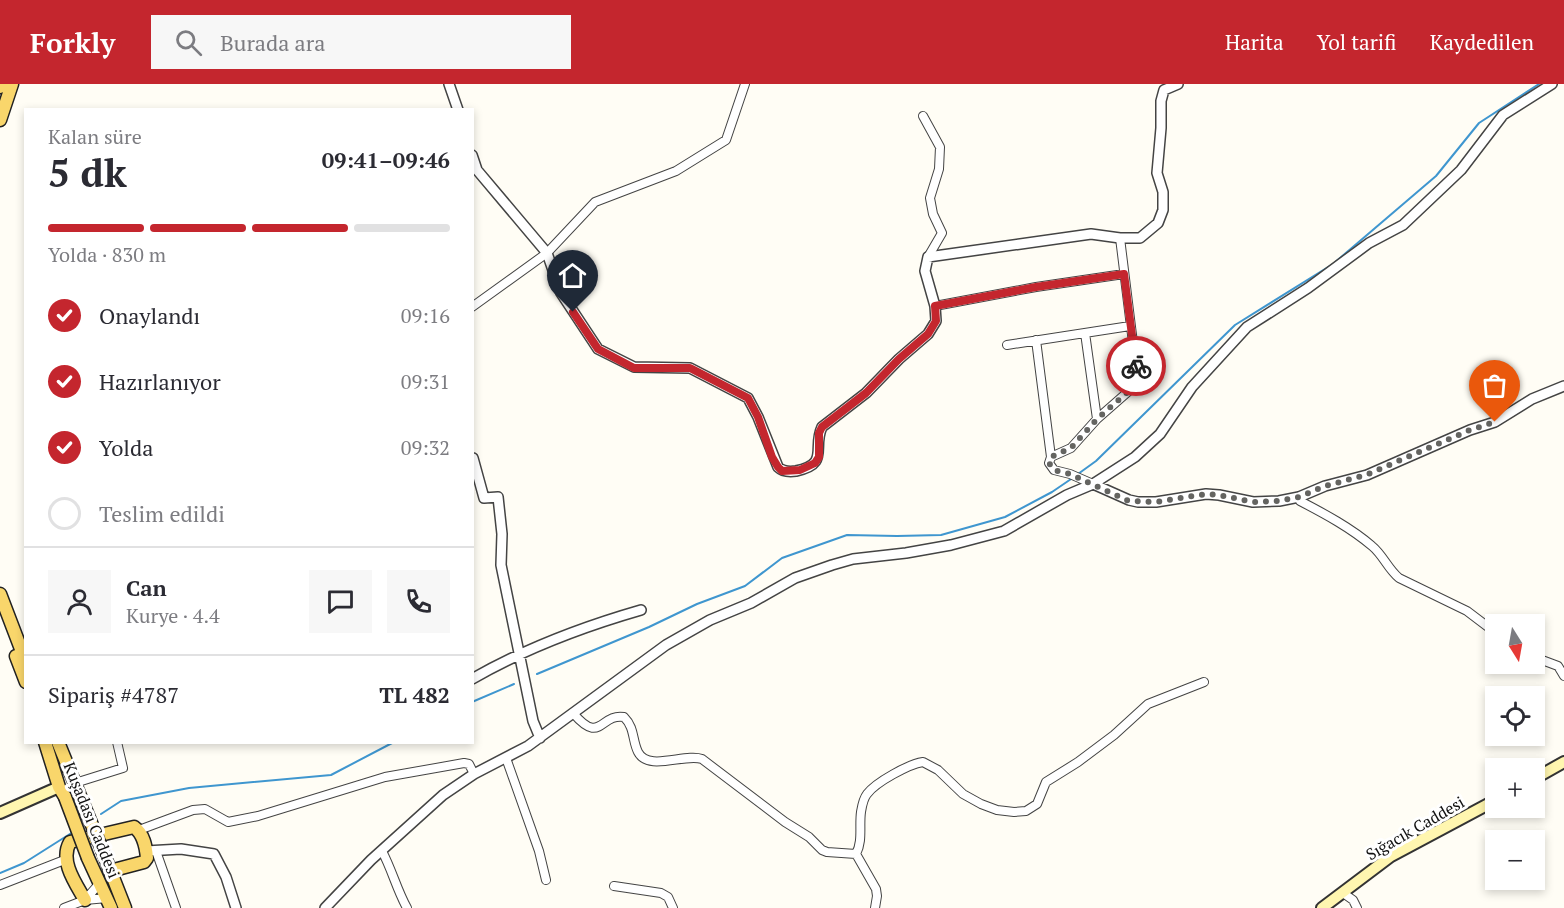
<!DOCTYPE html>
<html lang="tr">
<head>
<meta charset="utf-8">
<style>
  body { margin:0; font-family:"PT Serif",serif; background:#f7f7f7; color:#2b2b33; height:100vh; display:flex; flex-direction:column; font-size:22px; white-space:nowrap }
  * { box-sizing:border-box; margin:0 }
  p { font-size:20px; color:#7c7c81 }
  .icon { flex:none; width:33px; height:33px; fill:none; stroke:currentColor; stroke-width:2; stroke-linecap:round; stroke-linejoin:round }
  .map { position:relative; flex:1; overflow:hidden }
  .details { position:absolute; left:24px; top:24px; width:450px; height:636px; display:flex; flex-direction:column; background:#fff; border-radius:0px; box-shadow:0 3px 9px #0003 }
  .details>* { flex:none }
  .needle { width:39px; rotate:169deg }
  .tools { position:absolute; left:1485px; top:530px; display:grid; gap:12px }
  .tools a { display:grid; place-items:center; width:60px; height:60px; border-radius:0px; background:#fff; box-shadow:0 3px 9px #0003; font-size:30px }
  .pin { position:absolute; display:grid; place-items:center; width:51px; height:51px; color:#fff; margin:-62px -26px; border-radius:50% 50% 50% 0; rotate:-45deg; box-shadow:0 0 6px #0007 }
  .pin .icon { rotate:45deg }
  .courier { position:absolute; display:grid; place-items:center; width:60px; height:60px; margin:-30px; border:4px solid #c4262e; border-radius:50%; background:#fff; color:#222; box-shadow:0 2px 8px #0007 }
  .head em { font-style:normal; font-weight:700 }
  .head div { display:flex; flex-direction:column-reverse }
  .head { display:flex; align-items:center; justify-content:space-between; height:102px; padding:0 24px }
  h1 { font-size:39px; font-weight:700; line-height:45px }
  .bar { display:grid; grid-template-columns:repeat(4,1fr); gap:9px 6px; align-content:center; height:72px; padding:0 24px }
  .bar i { height:8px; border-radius:4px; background:#e1e1e2 }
  .bar .active { background:#c4262e }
  .bar p { grid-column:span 4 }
  .line { display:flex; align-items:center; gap:15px; padding:0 24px; border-top:2px solid #e1e1e2 }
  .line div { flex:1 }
  .round { display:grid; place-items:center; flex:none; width:63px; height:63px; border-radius:0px; background:#f7f7f7 }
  ol { padding:0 24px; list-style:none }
  li { display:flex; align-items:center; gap:18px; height:66px }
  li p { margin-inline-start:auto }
  li .icon { padding:6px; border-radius:50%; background:#c4262e; color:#fff; stroke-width:4 }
  li:last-child { color:#7c7c81 }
  li i { width:33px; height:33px; border:3px solid #e1e1e2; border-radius:50% }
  header { display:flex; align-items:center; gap:36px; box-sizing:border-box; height:84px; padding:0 30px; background:#c4262e; color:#fff }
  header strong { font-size:28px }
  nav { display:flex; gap:33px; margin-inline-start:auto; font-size:21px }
  .search { width:420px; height:54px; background:#f7f7f7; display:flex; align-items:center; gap:15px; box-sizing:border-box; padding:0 21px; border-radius:0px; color:#7c7c81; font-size:22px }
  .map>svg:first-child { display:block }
</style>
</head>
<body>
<header>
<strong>Forkly</strong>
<div class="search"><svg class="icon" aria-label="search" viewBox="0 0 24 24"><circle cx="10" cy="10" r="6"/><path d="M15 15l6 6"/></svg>Burada ara</div>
<nav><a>Harita</a><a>Yol tarifi</a><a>Kaydedilen</a></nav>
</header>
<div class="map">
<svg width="1564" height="824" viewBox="0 0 1564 824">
  <rect width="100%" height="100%" fill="#fffdf5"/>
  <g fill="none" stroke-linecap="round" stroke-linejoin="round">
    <path stroke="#3f96cf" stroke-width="2" d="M1078 390 1096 377 1235 241 1333 180 1436 92 1479 39 1539 0
      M537 590 649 543 697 520 745 502 782 474 847 451 897 452 941 451 1005 433 1052 408 1074 393
      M472 618 514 600
      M101 730 121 717 189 704 331 691 394 658
      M0 789 24 779 73 748"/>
    <g stroke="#444" stroke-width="10">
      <path id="minor" d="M923 32 940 63 939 85 930 114 933 130 942 149 928 173
        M935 222 1036 203 1124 190
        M472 223 547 169 595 118 676 87 726 56 745 0
        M1085 249 1097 335
        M1036 256 1051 373 1049 379 1054 386 1070 390 1093 400
        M1007 261 1130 242
        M1051 373 1071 364 1097 335 1138 299 1120 154
        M1299 413 1300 417C1325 430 1351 444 1372 462 1383 471 1388 485 1399 494L1467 527 1496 549
        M1534 573 1558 582 1564 592
        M573 629C601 662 600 629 624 633 635 644 632 656 638 668 648 688 685 669 702 675L785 738 809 753 822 766 827 768 856 770
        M506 674 539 767 546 796
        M75 699 123 684 117 658
        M139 746 193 726 205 725 228 738 258 732 385 693 464 679 469 680 474 690
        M156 767 176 824
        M382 767C392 786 397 806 407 824
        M0 801 67 775
        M614 802 661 809 668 813 673 824
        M1343 809 1353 816 1357 824
        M85 816 99 800
        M64 824 85 816 107 814
        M875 824 877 812 876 805 856 770C863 757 859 742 861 728 862 722 863 715 867 710 876 698 909 680 923 678L938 686 963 710 981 720 997 726 1014 728 1026 727 1037 720 1046 698 1078 678 1114 651 1148 620 1204 598"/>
    </g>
    <g stroke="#444" stroke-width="12">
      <path id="tertiary" d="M449 0 458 26
        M472 71 477 86 547 169 561 209 598 265 634 283 690 284 748 314 758 333 778 383C783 388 789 388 796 387 830 380 812 364 822 343L866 309 899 275 928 250 936 237 935 222 925 187 928 173 1091 150 1120 154H1140L1158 139 1163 126V108L1157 89 1161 44V17L1164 6 1178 0
        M473 374 484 414 498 413 502 450 501 481 533 637 540 654
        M1093 400 1129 416 1138 418H1156L1206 410 1219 411 1253 418 1279 417 1299 413 1325 402 1367 391 1470 346 1495 338 1532 315 1564 302
        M472 595C526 564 582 543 641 526
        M146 767 181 765 214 770 226 793 236 824
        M325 824 371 776 443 711 474 690 528 662 666 561 710 536 751 519 795 494 832 481 853 475 906 469 951 461 1004 447 1067 411 1093 400 1135 373 1160 350 1192 303 1247 243 1308 204 1369 159 1403 141 1461 86 1503 31 1552 0"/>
    </g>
    <g stroke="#333" stroke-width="14">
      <path id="secondary" d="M1534 695 1564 678
        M0 729 59 703
        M1322 824 1391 772 1496 716"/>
    </g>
    <g stroke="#222" stroke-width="15">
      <path id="primary" d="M0 3 1 0
        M0 36 12 0
        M0 510 26 578
        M16 572 26 598
        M45 658 59 703 65 713
        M58 658 78 707
        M103 768 125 824
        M88 774 111 824
        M85 816C76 800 59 777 70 758L134 743C144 750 146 763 147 774L144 778 110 787"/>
    </g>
    <use href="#minor" stroke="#fff" stroke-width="8"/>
    <use href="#tertiary" stroke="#fff" stroke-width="9"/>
    <use href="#secondary" stroke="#fff6b0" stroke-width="10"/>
    <use href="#primary" stroke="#f9d66b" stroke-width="12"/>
    <g stroke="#222" stroke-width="15" stroke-linecap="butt">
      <path id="primary-bridge" d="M78 707 103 768
        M65 713 88 774"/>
    </g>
    <use href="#primary-bridge" stroke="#f9d66b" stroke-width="12"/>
  </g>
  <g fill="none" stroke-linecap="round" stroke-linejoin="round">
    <path stroke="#646461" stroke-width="6" stroke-dasharray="0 10.8" d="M1136 282 1138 299 1097 335 1071 364 1051 373 1049 379 1054 386 1070 390 1129 417 1156 418 1206 410 1219 411 1253 418 1279 417 1299 413 1325 402 1366 391 1470 346 1495 338"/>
    <path stroke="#c4262e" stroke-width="8" d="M573 228 598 265 634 284H690L748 314 758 333 772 373 778 383 782 387 800 386 815 379 819 373V349L822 343 866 309 899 275 928 250 936 237 935 222 1036 203 1124 190 1136 282"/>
  </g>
  <g text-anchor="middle" stroke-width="6" stroke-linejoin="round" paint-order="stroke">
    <g font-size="16" fill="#111" stroke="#fff">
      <text transform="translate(92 736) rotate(68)" y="6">Kuşadası Caddesi</text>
      <text transform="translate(1415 744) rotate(-30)" y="6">Sığacık Caddesi</text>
    </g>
  </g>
</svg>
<div class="tools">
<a><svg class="needle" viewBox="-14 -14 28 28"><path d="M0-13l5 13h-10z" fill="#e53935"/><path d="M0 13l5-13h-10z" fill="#7c7c81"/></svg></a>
<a><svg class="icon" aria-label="locate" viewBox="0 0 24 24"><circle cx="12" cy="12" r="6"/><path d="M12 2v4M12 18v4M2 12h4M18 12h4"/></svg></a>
<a>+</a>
<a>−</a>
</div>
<div class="pin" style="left:1495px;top:338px;background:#ea580c"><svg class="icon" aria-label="bag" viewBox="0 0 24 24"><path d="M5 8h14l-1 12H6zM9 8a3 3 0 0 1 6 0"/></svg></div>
<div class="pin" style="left:573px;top:228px;background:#1f2937"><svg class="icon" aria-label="home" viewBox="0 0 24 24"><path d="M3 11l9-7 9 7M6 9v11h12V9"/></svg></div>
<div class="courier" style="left:1136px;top:282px"><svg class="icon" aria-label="bike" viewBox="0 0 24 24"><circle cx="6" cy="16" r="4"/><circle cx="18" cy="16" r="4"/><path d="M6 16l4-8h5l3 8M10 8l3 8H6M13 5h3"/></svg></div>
<section class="details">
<div class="head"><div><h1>5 dk</h1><p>Kalan süre</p></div><em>09:41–09:46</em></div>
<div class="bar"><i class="active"></i><i class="active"></i><i class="active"></i><i></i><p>Yolda · 830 m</p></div>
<ol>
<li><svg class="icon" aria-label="check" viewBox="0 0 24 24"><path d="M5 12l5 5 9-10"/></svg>Onaylandı<p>09:16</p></li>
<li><svg class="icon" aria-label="check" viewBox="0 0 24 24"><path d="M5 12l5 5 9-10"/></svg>Hazırlanıyor<p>09:31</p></li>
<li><svg class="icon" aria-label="check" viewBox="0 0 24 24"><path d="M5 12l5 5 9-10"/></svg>Yolda<p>09:32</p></li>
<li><i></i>Teslim edildi</li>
</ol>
<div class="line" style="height:108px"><a class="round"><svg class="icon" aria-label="person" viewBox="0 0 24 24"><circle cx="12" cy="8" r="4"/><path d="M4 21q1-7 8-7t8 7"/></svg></a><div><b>Can</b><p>Kurye · 4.4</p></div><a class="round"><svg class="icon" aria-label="chat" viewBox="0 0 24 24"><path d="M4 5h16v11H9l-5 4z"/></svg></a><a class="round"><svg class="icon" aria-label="phone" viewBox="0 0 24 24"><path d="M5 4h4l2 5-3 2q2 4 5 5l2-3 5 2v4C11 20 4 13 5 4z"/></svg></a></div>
<div class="line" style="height:78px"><div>Sipariş #4787</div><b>TL 482</b></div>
</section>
</div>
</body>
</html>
